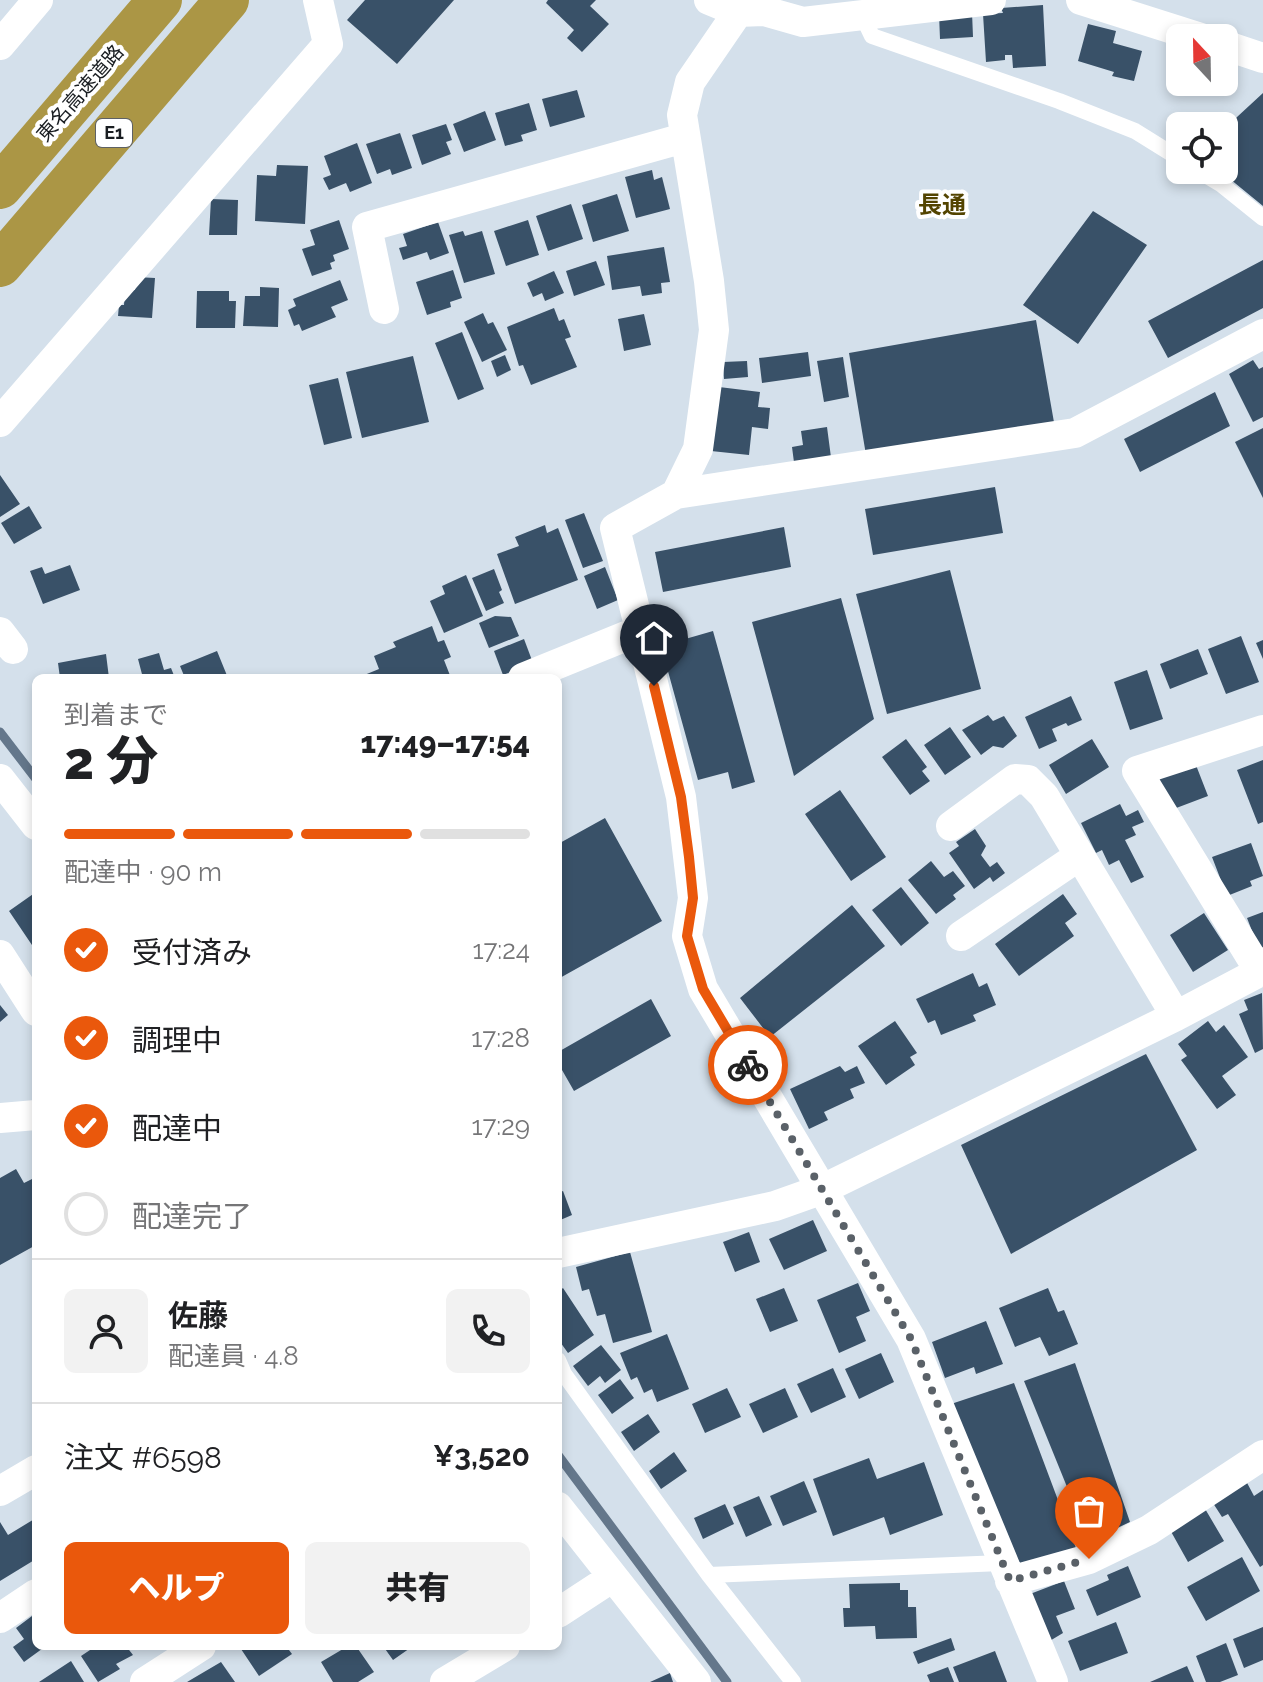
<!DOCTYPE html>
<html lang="ja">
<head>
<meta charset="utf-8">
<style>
  body { margin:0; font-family:Raleway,"Noto Sans JP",sans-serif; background:#f2f2f2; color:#202124; height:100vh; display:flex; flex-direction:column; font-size:30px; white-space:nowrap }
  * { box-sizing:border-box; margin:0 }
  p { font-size:26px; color:#757577 }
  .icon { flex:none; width:44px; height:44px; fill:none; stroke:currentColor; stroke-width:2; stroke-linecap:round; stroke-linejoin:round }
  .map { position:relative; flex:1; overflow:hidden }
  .panel { position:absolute; left:32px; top:674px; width:530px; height:976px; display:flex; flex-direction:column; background:#fff; border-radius:12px; box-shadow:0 4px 12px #0003 }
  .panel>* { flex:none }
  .needle { width:52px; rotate:338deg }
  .controls { position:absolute; left:1166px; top:24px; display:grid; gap:16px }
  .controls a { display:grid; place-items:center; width:72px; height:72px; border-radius:12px; background:#fff; box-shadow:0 4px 12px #0003; font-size:40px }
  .pin { position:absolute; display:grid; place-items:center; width:68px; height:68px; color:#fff; margin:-82px -34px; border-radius:50% 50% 50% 0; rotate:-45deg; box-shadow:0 0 8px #0007 }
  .pin .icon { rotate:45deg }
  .courier { position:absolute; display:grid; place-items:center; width:80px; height:80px; margin:-40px; border:6px solid #ea580c; border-radius:50%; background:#fff; color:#222; box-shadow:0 2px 10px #0007 }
  .summary em { font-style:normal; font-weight:800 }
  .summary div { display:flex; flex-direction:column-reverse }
  .summary { display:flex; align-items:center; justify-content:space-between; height:136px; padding:0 32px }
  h1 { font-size:52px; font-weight:800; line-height:60px }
  .bar { display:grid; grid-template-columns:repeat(4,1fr); gap:12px 8px; align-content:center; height:96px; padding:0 32px }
  .bar i { height:10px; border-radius:6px; background:#e0e0e0 }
  .bar .active { background:#ea580c }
  .bar p { grid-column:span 4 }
  .line { display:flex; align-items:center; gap:20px; padding:0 32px; border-top:2px solid #e0e0e0 }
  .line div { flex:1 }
  .round { display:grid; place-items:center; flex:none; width:84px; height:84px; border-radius:12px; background:#f2f2f2 }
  ol { padding:0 32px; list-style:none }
  li { display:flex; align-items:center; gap:24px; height:88px }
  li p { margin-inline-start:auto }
  li .icon { padding:8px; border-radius:50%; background:#ea580c; color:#fff; stroke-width:4 }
  li:last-child { color:#757577 }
  li i { width:44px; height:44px; border:4px solid #e0e0e0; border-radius:50% }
  .primary-button { display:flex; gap:16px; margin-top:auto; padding:16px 32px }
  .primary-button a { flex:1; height:92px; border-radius:12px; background:#ea580c; color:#fff; font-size:32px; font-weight:800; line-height:92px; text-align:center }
  .primary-button a+a { background:#f2f2f2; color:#202124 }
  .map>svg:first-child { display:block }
</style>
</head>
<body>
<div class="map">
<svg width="1263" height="1682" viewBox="0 0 1263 1682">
  <rect width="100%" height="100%" fill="#d4e0eb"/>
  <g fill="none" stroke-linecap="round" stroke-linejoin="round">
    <path stroke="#64778b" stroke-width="9" d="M0 732 36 779
      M558 1455 727 1682"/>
  </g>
  <path fill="#395168" d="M365 0H454L397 64 347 20Z
    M548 0H596L590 6 609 24 582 52 567 38 574 30 546 3Z
    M1043 5 1046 66 1013 68 1012 55H1005V60L986 62 983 14 1003 13 1001 8Z
    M972 12 973 37 940 39 939 14Z
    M1088 24 1116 31 1113 43 1142 51 1134 81 1112 76 1114 72 1078 61Z
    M577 90 585 117 550 127 542 99Z
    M1263 93V206L1219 170H1224V129Z
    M529 103 537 130 521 135 523 141 505 146 495 113Z
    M485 111 496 140 464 152 453 124Z
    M446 124 452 140 446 142 451 154 422 165 412 135Z
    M400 133 412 168 392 175 390 169 377 174 366 144Z
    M357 143 372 183 350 192 346 183 329 190 323 178 331 175 324 156Z
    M277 165 308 166 305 224 255 221 257 175 276 176Z
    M652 170 654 180 662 177 670 209 636 218 625 177Z
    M617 194 629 231 593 242 582 205Z
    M211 199 238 200 237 235H209Z
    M571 204 583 239 548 251 536 216Z
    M1093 211 1147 245 1078 344 1023 305Z
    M339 220 349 249 333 255 335 261 330 263 332 269 312 276 302 249 315 245 310 230Z
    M528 220 539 255 506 266 494 231Z
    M438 222 449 253 430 260 427 252 403 260 399 248 407 246 403 234Z
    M463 231 465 236 482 231 495 274 464 283 449 235Z
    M664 247 670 282 661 283 662 293 642 296 640 286 612 290 607 256Z
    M1263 260V308L1168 358 1148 321Z
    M596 261 605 285 574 296 566 271Z
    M453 270 462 298 450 302 451 307 427 315 416 282Z
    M554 271 564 293 545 301 542 293 533 297 527 283Z
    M136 277 155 278 152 318 118 316 119 305H124L125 290H135Z
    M340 280 348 300 331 307 336 317 302 331 299 324 294 326 288 310 296 306 293 299Z
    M260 287 279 288 278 327 243 326 245 296H260Z
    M197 291H229V301H236L235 328H196Z
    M554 308 559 321 564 319 571 337 565 339 577 367 531 385 523 365 519 366 507 327Z
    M483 313 488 324 493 322 507 350 482 362 464 322Z
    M644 314 651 345 624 351 618 319Z
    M1036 320 1055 428 867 461 849 353Z
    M462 332 484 389 458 400 435 343Z
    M808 352 811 376 762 383 759 358Z
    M505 355 511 370 497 377 491 361Z
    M413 356 429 422 362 438 346 372Z
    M843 357 849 397 824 402 817 361Z
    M1253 360 1259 369 1263 367V417L1253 422 1229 374Z
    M747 361 748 377 724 379 723 362Z
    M338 378 352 438 324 445 309 385Z
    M719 387 760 392 758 407 770 408 768 429 752 427 749 455 711 451Z
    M1215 392 1230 426 1140 472 1124 439Z
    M827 427 832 465 795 470 792 447 803 445 801 431Z
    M1263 428V498L1235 442Z
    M0 475 20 504 0 517Z
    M995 487 1003 533 873 555 865 509Z
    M29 506 42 528 14 544 1 523Z
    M584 513 603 561 583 568 565 520Z
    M545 525 547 533 558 528 578 580 515 604 497 554 519 546 515 537Z
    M784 527 791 567 663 592 655 552Z
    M70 565 80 590 43 604 30 571 42 567 45 574Z
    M605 567 618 600 597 609 584 576Z
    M494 569 502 590 499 592 504 603 486 611 472 578Z
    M950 570 981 689 887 714 856 594Z
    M466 575 483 616 444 633 430 601 445 594 442 586Z
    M841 598 874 719 794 776 752 622Z
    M495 616 511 617 519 636 489 648 479 623Z
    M432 626 438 642 444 640 451 657 444 660 451 678H357L379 669 374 656 396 647 393 642Z
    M713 631 755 782 732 789 728 772 698 780 661 646Z
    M1241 636 1259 682 1226 694 1208 649Z
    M524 639 533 663 503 675 494 651Z
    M1263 640V659L1256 643Z
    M1198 649 1208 674 1170 689 1160 664Z
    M217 651 228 678H185L180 666Z
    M159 653 164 670 171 668 175 678H143L138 659Z
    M106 654 109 678H60L58 663Z
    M1147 670 1163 719 1130 730 1114 682Z
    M1071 696 1082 720 1068 726 1066 723 1052 729 1057 741 1039 749 1025 717Z
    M988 715 993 721 1004 716 1017 736 1003 748 993 746 981 755 962 730Z
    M950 727 971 757 945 775 924 745Z
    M906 739 927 767 922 771 930 781 910 795 882 757Z
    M1092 739 1109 767 1066 794 1049 765Z
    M1194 760 1208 796 1171 810 1157 775Z
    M1263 760V822L1258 824 1237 770Z
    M840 790 886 857 851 881 805 814Z
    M1120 804 1126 816 1138 810 1144 822 1132 827 1136 835 1125 840 1144 877 1131 883 1119 860 1109 865 1102 850 1096 853 1081 823Z
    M605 818 662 921 558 979V844Z
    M975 829 986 846 981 855 990 867 997 862 1005 873 993 882 990 877 974 889 949 853 959 846 956 842Z
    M1251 843 1263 876 1250 881 1252 886 1227 896 1212 857Z
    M931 861 944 877 953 871 965 886 953 895 956 899 936 914 908 880Z
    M901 887 929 923 901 946 872 910Z
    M36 892V951L9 911Z
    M1063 894 1077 914 1065 923 1074 936 1019 976 995 944Z
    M852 905 885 946 770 1037 740 998Z
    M1263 912V947L1259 949 1247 918Z
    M1204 913 1228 950 1193 972 1170 935Z
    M973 973 979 987 987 983 996 1005 973 1015 976 1021 941 1035 935 1020 928 1023 916 999Z
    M1262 993 1263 1049 1255 1053 1239 1014 1248 1010 1244 1000Z
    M651 999 671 1036 574 1091 558 1063V1052Z
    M0 1005 8 1015 0 1022Z
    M895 1021 917 1053 910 1057 915 1065 886 1085 858 1046Z
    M1208 1021 1216 1032 1224 1025 1248 1057 1222 1076 1236 1095 1217 1109 1181 1060 1187 1056 1178 1044Z
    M1146 1054 1197 1150 1011 1254 961 1145Z
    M840 1066 845 1072 857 1066 865 1083 850 1089 854 1098 824 1112 828 1120 809 1129 790 1089Z
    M16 1169 24 1183 36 1177V1245L0 1265V1178Z
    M563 1191 572 1215 558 1221V1193Z
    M813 1220 827 1251 784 1270 769 1239Z
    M749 1232 760 1262 735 1272 723 1242Z
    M630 1252 652 1332 613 1343 605 1314 597 1316 589 1289 582 1291 576 1267Z
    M858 1283 870 1311 856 1317 866 1341 839 1353 817 1300Z
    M563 1288 594 1335 568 1353 558 1339V1292Z
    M784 1288 798 1321 770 1332 756 1299Z
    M1048 1288 1058 1312 1064 1310 1078 1344 1049 1356 1040 1337 1015 1347 999 1308Z
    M986 1321 1003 1364 976 1374 974 1367 945 1378 932 1342Z
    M667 1334 689 1389 657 1402 652 1389 644 1393 637 1377 631 1380 620 1353Z
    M601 1345 621 1370 605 1383 600 1376 588 1386 573 1366Z
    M881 1353 894 1382 859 1399 845 1369Z
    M1075 1363 1130 1522 1089 1541 1024 1381Z
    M833 1368 846 1397 811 1413 797 1384Z
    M620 1379 634 1398 612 1414 598 1395Z
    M1014 1383 1076 1548 1019 1567 951 1404Z
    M727 1388 741 1417 705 1433 692 1404Z
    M785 1388 798 1417 763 1433 749 1404Z
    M648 1414 660 1432 634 1451 621 1432Z
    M674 1452 687 1471 661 1489 649 1471Z
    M869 1458 877 1479 924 1462 943 1515 890 1535 884 1517 833 1536 813 1479Z
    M1245 1479 1254 1496 1263 1490V1565L1260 1567 1228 1514 1222 1517 1211 1500Z
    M804 1481 817 1512 783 1526 770 1496Z
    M759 1496 772 1525 746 1537 733 1507Z
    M725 1504 734 1524 703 1539 694 1518Z
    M1204 1507 1224 1541 1188 1562 1169 1528Z
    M36 1518V1559L0 1581V1522L8 1535Z
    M1242 1557 1260 1591 1206 1621 1187 1587Z
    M1128 1566 1141 1597 1097 1616 1086 1590 1109 1580 1107 1575Z
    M1064 1581 1075 1609 1056 1616 1063 1633 1048 1642 1030 1594Z
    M900 1583V1590H908V1607H916L917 1638 876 1639 875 1626 844 1627 843 1608H850L849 1584Z
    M36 1613V1646H46L24 1662 13 1647 24 1639 16 1628Z
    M1116 1622 1128 1653 1080 1671 1068 1641Z
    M1263 1627V1660L1244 1668 1233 1639Z
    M951 1638 955 1650 918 1664 913 1652Z
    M1226 1643 1238 1675 1220 1682H1206L1196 1656Z
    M96 1646H126L133 1655 116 1664 120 1669 98 1682 81 1656Z
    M239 1646H286L292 1654 259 1676Z
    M348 1646H356L374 1672 358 1682H333L321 1662Z
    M383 1646H413L393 1660Z
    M995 1651 1007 1682H959L953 1667Z
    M71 1661 84 1682H39Z
    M221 1662 235 1682H187Z
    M1187 1666 1194 1682H1150Z
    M948 1667 954 1682H930L927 1675Z
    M670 1673 673 1682H650Z"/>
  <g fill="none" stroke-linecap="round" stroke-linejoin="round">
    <path stroke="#fff" stroke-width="16" d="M862 15 872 36 1059 101 1135 131 1180 159
      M1197 170 1222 185 1263 218
      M558 1360 564 1374 709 1575 793 1682
      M709 1575 1002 1563"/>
    <path stroke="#fff" stroke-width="30" d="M709 0 738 12 764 11 803 22 991 0
      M1081 0 1201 38
      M738 12 690 82 682 115 709 281 714 330 698 449 676 494 615 528 681 797 693 898 687 936 703 989 911 1339 1053 1682
      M0 45 38 0
      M1224 45 1263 58
      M384 309 367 227 684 138
      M0 422 328 44 318 0
      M676 494 1075 433 1263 334
      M0 632 13 649
      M523 678 641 630
      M0 779 36 825
      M951 826 1015 779 1028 780 1044 796 1176 1016
      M961 936 1079 856
      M0 955 36 1011
      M1260 972 1137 771 1263 730
      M0 1118 36 1115
      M558 1253 775 1206 823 1189 1176 1016 1263 970
      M0 1491 36 1470
      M558 1507 696 1682
      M1010 1581 1089 1559 1149 1530 1263 1455
      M558 1613 613 1577
      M0 1618 36 1594
      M145 1682 201 1646
      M445 1682 505 1646"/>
    <path stroke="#ab9645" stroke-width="44" d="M0 187 160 0
      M0 265 227 0"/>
  </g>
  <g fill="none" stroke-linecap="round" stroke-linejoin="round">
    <path stroke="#5a6168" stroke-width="8" stroke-dasharray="0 14.4" d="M748 1065 911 1339 1010 1581 1089 1559"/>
    <path stroke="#ea580c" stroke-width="10" d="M654 686 681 797 689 857 693 898 687 936 703 989 748 1065"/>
  </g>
  <g text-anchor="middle" stroke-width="8" stroke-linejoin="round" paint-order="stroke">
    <rect fill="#fff" stroke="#5e6164" stroke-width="2" x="96" y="119" width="36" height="28" rx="6"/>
    <g font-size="18" font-weight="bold" fill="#191d21">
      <text x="114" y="139">E1</text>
    </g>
    <g font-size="20" fill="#191d21" stroke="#fff">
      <text transform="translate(80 93) rotate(-49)" y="7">東名高速道路</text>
    </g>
    <g font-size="24" font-weight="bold" fill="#534401" stroke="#fff">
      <text x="942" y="213">長通</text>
    </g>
  </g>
</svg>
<div class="controls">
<a><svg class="needle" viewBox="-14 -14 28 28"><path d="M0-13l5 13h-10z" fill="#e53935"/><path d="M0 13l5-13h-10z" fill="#757577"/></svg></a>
<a><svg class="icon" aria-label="locate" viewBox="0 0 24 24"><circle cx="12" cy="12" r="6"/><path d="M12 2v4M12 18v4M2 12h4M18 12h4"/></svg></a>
</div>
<div class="pin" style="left:1089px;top:1559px;background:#ea580c"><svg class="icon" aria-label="bag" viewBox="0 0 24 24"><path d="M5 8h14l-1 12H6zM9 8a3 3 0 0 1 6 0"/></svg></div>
<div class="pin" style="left:654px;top:686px;background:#1f2937"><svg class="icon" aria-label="home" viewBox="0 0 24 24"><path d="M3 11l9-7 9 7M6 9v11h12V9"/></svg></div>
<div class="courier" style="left:748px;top:1065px"><svg class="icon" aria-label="bike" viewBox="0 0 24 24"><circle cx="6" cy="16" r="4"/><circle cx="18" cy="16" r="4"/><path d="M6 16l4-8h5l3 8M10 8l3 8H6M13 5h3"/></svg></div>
<section class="panel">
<div class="summary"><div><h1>2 分</h1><p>到着まで</p></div><em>17:49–17:54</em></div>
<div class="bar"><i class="active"></i><i class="active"></i><i class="active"></i><i></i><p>配達中 · 90 m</p></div>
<ol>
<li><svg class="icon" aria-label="check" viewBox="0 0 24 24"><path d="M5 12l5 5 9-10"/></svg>受付済み<p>17:24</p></li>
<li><svg class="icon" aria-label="check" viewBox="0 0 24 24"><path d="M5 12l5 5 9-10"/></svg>調理中<p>17:28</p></li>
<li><svg class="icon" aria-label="check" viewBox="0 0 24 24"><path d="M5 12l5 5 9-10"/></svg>配達中<p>17:29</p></li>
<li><i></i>配達完了</li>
</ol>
<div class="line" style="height:144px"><a class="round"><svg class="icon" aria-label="person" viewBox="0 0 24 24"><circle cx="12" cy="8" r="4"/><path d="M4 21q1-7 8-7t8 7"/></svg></a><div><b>佐藤</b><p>配達員 · 4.8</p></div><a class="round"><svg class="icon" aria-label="phone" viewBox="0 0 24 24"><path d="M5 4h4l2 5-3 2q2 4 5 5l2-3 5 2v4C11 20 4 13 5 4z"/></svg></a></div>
<div class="line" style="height:104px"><div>注文 #6598</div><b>¥3,520</b></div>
<div class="primary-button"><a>ヘルプ</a><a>共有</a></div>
</section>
</div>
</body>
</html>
